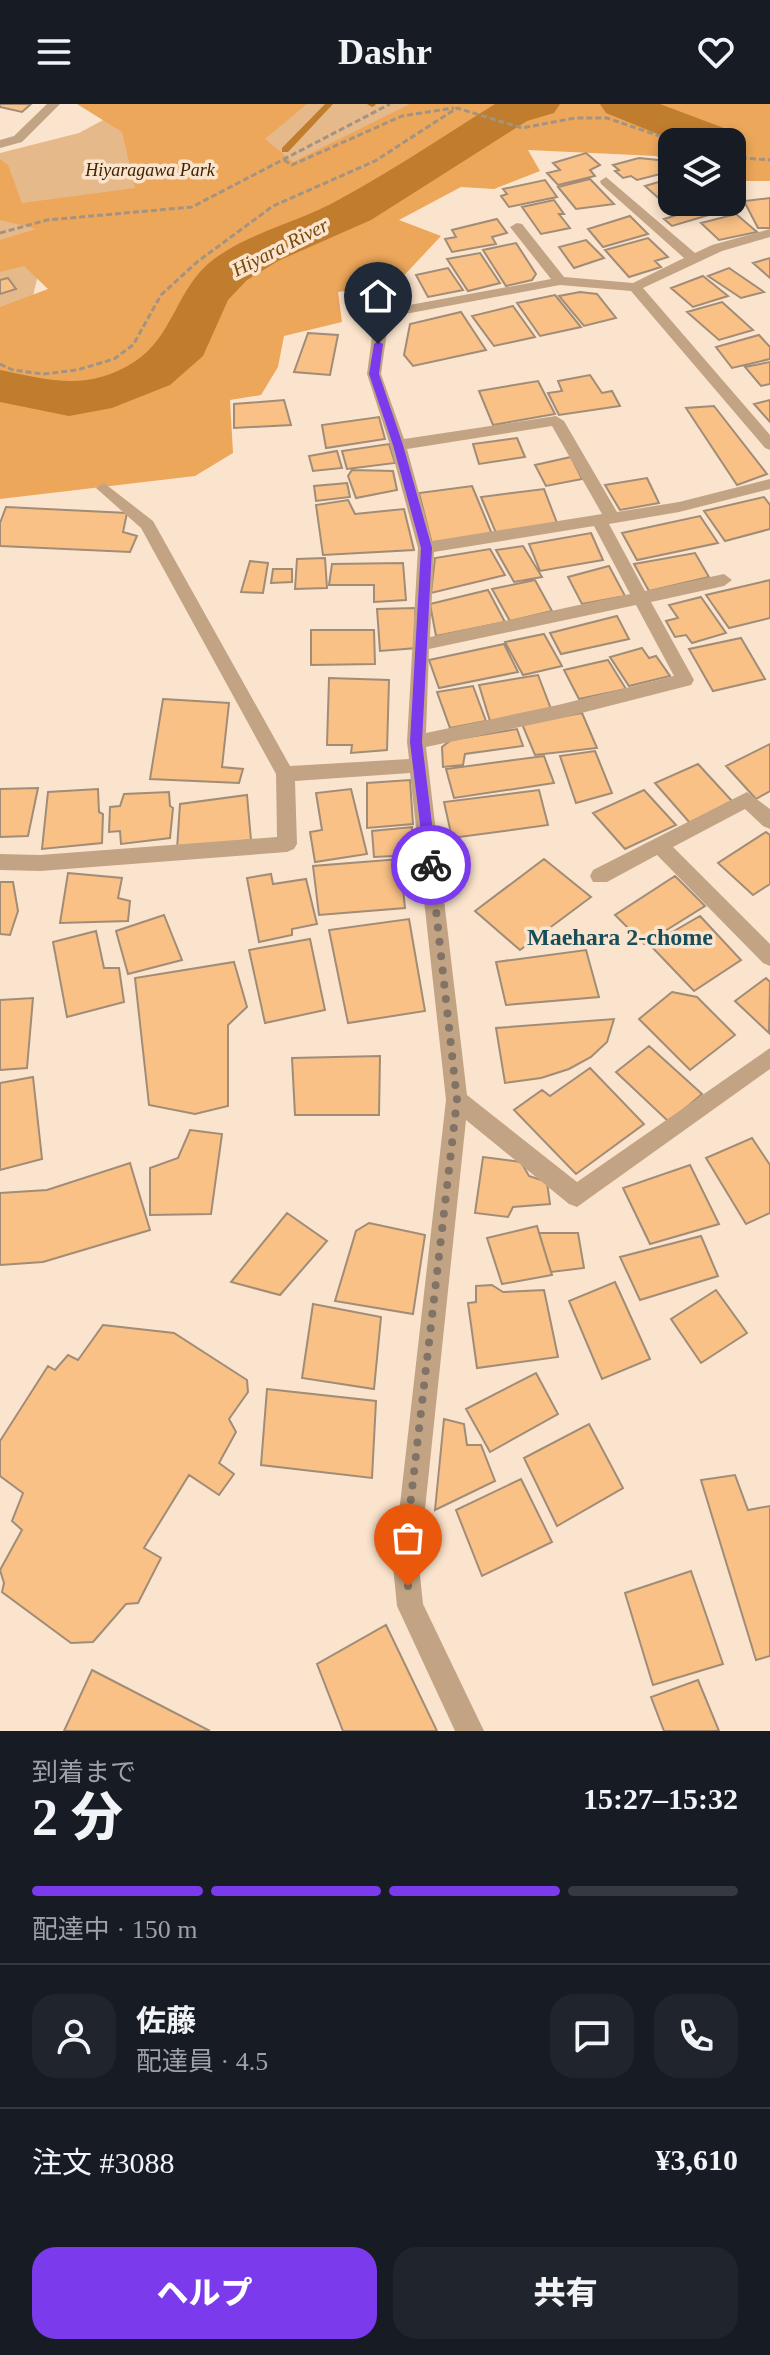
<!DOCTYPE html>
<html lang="ja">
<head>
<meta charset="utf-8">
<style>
  body { margin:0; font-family:"Times New Roman","Noto Sans JP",serif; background:#20242c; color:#f1f3f6; height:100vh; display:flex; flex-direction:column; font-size:30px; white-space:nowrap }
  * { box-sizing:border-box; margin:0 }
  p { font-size:26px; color:#9ea1a6 }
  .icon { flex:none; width:44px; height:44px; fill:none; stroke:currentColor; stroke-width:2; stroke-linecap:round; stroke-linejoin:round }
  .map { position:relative; height:1627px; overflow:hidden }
  .drawer { display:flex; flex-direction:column; background:#171b24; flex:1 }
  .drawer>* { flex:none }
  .controls { position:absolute; left:658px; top:24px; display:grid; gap:16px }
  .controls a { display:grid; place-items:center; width:88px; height:88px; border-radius:16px; background:#171b24; box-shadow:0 4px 12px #0003; font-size:40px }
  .pin { position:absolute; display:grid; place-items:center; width:68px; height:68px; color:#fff; margin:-82px -34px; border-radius:50% 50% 50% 0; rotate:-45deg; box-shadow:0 0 8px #0007 }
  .pin .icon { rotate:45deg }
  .courier { position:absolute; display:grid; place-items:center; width:80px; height:80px; margin:-40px; border:6px solid #7c3aed; border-radius:50%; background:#fff; color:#222; box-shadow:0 2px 10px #0007 }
  .head em { font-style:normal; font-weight:800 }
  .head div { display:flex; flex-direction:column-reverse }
  .head { display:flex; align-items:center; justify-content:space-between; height:136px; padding:0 32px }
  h1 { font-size:52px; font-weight:800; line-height:60px }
  .bar { display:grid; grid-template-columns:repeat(4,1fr); gap:12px 8px; align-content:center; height:96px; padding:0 32px }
  .bar i { height:10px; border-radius:6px; background:#363941 }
  .bar .selected { background:#7c3aed }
  .bar p { grid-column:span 4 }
  .line { display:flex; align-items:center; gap:20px; padding:0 32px; border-top:2px solid #363941 }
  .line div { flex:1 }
  .round { display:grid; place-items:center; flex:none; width:84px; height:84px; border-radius:24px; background:#20242c }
  .cta { display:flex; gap:16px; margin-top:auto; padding:16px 32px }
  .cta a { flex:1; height:92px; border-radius:24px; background:#7c3aed; color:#fff; font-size:32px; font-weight:800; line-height:92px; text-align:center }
  .cta a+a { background:#20242c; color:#f1f3f6 }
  header { display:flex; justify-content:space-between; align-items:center; height:104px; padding:0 32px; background:#171b24; font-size:36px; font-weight:800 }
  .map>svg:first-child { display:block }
</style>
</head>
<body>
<header><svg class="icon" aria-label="menu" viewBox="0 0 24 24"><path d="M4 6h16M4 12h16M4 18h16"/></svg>Dashr<svg class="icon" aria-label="heart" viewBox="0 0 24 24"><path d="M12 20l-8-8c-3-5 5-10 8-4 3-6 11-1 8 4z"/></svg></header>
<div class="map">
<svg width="770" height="1627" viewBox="0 0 770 1627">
  <rect width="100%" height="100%" fill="#fbe4cd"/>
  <path fill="#e6b98b" d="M133 0H440L41 158 30 205 0 231V49L79 29Z"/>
  <path fill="#eca75b" d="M77 0H307L265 35 293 58 410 0H770V77H732V38H672V60L656 52 528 46 540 67 494 85 461 83 399 116 441 132 397 179 338 188 342 218 284 232 278 263 261 291 230 296 233 349 195 372 0 395V203L48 185 24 162 0 168V136L36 125 0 116V55L8 61 22 99 135 84 122 28Z"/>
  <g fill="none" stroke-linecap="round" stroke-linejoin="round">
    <path fill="#c07d2e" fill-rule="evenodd" d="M325 0H333L288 48H282V44Z
      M367 0H375L376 1 372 3Z"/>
    <path fill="#c07d2e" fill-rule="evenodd" d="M495 0H560L554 9 527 17 371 116 278 157 247 176 228 196 203 252 170 281 112 304 69 312 0 298V266C50 276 87 288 134 258 174 233 176 183 214 155 252 127 300 118 340 95 393 66 444 32 495 0Z
      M600 0H660L737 29 744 38 737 47 732 49V38H677L606 9Z"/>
  </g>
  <path fill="#f9c186" stroke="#a18c77" stroke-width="2" d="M0 0H31L22 8 0 3Z
    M586 49 600 61 590 66 595 72 558 81 547 69 560 66 553 59Z
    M639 54 658 56 672 67 637 76 631 72 623 74 615 67 619 66 613 61Z
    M672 74V95L663 98 645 82Z
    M590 75 614 100 576 105 558 83Z
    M545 76 557 93 509 103 501 92 507 90 503 85Z
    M770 94V124H758L744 97Z
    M554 96 564 110H559L570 124 541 130 522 103Z
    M672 98H721L729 105 672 122 664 115 677 111 666 99Z
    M736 110 757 128 719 136 701 119Z
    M630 112 648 130 603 143 588 125Z
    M497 115 507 129 492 133 496 140 452 148 445 135 456 133 452 126Z
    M648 134 668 153 655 157 661 163 629 173 605 146Z
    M586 136 604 154 574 164 559 143Z
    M516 139 536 170 532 176 506 182 483 146Z
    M480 149 500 179 468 187 447 155Z
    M770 154V174L753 159Z
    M448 164 463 186 428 193 416 171Z
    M729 164 764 188 741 194 708 172Z
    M703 172 728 192 693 203 671 184Z
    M8 174 16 185 0 190V176Z
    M580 188 597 190 616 214 584 222 559 192Z
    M555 191 581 223 540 232 517 199Z
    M722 198 753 226 719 236 687 208Z
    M513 202 535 233 494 242 472 212Z
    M461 208 486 246 413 262 404 251 410 220Z
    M308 229 338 231 330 271 294 268Z
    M759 231 770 243V255L732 264 716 243Z
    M770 258V280L761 282 745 263Z
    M590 271 602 289 612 287 620 302 559 311 548 289 562 287 558 277Z
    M538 277 555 310 493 321 479 287Z
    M284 296 291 321 234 324V300Z
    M770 296V318L754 300Z
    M714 302 767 370 737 381 686 304Z
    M379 313 385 335 326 344 322 321Z
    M517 334 525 353 479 360 473 340Z
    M389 340 395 359 347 365 342 347Z
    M337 347 342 364 313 367 309 352Z
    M571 353 582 375 546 382 535 361Z
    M352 366 393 367 397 386 356 394 348 372Z
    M647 374 659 399 620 406 605 381Z
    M347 379 350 393 316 397 314 382Z
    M472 382 492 430 432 440 419 389Z
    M544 385 557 419 496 429 481 393Z
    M764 393 770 401V425L725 437 704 407Z
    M348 396 355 410 404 405 414 446 323 451 316 401Z
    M6 403 127 409 123 428 137 432 130 448 0 442V419Z
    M700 412 718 439 637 456 622 429Z
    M591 429 603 456 540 467 529 440Z
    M523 442 542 473 514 478 496 446Z
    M490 445 505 471 431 489 435 454Z
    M695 449 709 473 649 487 634 460Z
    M325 454 327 484 295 485 297 455Z
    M250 457 268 459 263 489 241 488Z
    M403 459 406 496 374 498V481H329L332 460Z
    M609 462 625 492 582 500 568 473Z
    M273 465H292V478L271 479Z
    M535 476 552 507 510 517 492 485Z
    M770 476V514L729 524 706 491Z
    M488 486 505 518 436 532 430 500Z
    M701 493 726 529 692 539 686 531 675 533 666 517 678 514 669 501Z
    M415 504 417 544 380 547 377 505Z
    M617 512 629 535 561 550 550 529Z
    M311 526H374L375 560 311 561Z
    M544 530 562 562 523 571 505 538Z
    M741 534 765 575 713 587 689 545Z
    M504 540 518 568 439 584 429 556Z
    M642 544 649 554 656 552 670 572 629 582 610 553Z
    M608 556 626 585 579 595 564 566Z
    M538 571 551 605 490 617 479 581Z
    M329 574 389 576 387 646 351 649 352 641H327Z
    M473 582 486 617 450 624 437 588Z
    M163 595 229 599 222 663 243 665 239 679 150 675Z
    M582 609 597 644 535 651 522 620Z
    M517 625 523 642 465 650 463 661 443 663 442 643 451 636Z
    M770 640V687L756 695 726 662Z
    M595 647 612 689 576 699 560 652Z
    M544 652 554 679 454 694 446 665Z
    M698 660 732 697 690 719 655 679Z
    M410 676 413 720 367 724V679Z
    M38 684 28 732 0 733V685Z
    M98 685 99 708 103 710 102 739 42 745 48 688Z
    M351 685 367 750 315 758 310 728 322 726 316 689Z
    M539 686 548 721 452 734 444 698Z
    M644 686 676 721 625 745 593 709Z
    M169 688 170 702 173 704 170 734 121 740 120 727 109 728 110 703 120 702 124 690Z
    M247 691 251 736 177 745 180 700Z
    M412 723 414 751 374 753 372 727Z
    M766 728 770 731V780L753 791 718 759Z
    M400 755 405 804 319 811 313 762Z
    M544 755 591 793 520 846 475 807Z
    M68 769 122 774 118 794 130 797 128 817 60 819Z
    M271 770 273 780 306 775 317 820 292 825V831L259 838 247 774Z
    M675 772 705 802 644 840 615 811Z
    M0 778H13L18 807 10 831 0 830Z
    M164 811 182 856 128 870 116 827Z
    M700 812 741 856 694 887 650 841Z
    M409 815 425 907 348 919 329 826Z
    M96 827 104 864H119L124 898 67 913 53 838Z
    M310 835 325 906 265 919 249 846Z
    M586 846 599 893 506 901 496 858Z
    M234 858 247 903 228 921V1002L195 1010 149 1001 135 874Z
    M766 874 770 878 769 929 735 897Z
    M672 888 697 893 735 931 690 966 639 915Z
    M33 894 27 964 0 966V896Z
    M614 915 607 938 591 953 569 965 541 974 505 979 496 924Z
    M649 942 702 990 669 1018 616 968Z
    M380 952 379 1011H295L292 954Z
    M590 964 644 1020 576 1070 514 1006 542 986 550 992Z
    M33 973 42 1055 0 1066V979Z
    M190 1026 222 1030 211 1110 150 1111V1064L178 1054Z
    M752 1034 770 1061V1109L746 1120 706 1054Z
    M483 1053 521 1058 529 1072 547 1078 550 1100 513 1103 508 1113 475 1109Z
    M130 1059 150 1126 43 1158 0 1161V1089L47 1086Z
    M690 1061 719 1120 650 1140 623 1084Z
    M287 1109 327 1137 280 1191 231 1178Z
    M369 1119 425 1131 413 1210 335 1197 356 1127Z
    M537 1122 552 1171 502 1180 487 1134Z
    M539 1129H578L584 1164 551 1168Z
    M701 1132 718 1172 640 1196 620 1153Z
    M615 1178 650 1255 602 1275 569 1197Z
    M492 1181 503 1188 544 1186 558 1253 477 1264 468 1199 476 1198V1182Z
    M716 1186 747 1229 701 1259 671 1215Z
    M313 1200 381 1213 374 1285 302 1274Z
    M103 1221 174 1229 247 1276 248 1288 229 1315 236 1328 219 1359 234 1370 219 1391 189 1371 144 1444 161 1454 138 1499 126 1500 93 1538 71 1539 2 1488 4 1479 0 1466 22 1426 12 1417 23 1389 0 1372V1337L48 1262 55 1266 68 1251 78 1256Z
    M536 1269 558 1310 490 1348 466 1305Z
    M267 1285 376 1297 372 1374 261 1361Z
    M444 1315 464 1320 467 1341H481L495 1377 435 1406Z
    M589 1320 623 1384 557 1422 524 1354Z
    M735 1371 748 1406 770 1402V1552L756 1556 701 1376Z
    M521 1375 552 1438 482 1472 456 1406Z
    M691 1467 723 1560 653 1581 625 1489Z
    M386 1521 437 1627H343L317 1560Z
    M92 1566 210 1627H64Z
    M698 1576 719 1627H664L651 1593Z"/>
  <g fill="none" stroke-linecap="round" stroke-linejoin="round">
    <path stroke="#a39383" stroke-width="3" stroke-dasharray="6 3" stroke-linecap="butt" d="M732 53 770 56
      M284 56 292 61 402 12 454 4
      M0 129 47 116 192 103 390 0
      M0 260 13 266 43 270 77 266 114 255 133 241 161 191 197 158 273 102 375 57 457 4 522 24 575 14H607L677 38"/>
    <path fill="#c2a485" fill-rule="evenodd" d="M47 0H60L22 38 0 44V36L14 32Z"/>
    <path fill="#c2a485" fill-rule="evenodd" d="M606 73 695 149 712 141 770 125V133L722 147 643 184 770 331V346L765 344 631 187 560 181 389 213 381 270 404 335 556 312 564 317 617 408 679 398 770 375V385L679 408 609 420 645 487 724 470 732 476 724 482 651 498 694 576 691 581 558 615 426 643 467 991 577 1078 770 944V965L577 1103 569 1100 466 1016 419 1462 423 1500 484 1627H455L397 1502 393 1462 446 996 410 669 295 677 297 740 294 745 287 748 40 767 0 766V750L40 751 277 733 276 670 141 424 96 384 104 379 153 417 290 662 409 655 407 638 418 444 390 341 367 270 375 210 382 206 551 175 510 123 517 119 522 120 564 173 633 179 684 154 601 80 600 77ZM552 322 602 410 432 437 407 345ZM594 422 630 490 430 533 434 448ZM636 501 674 572 558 601 426 629 429 545Z
      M747 688 770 705V725L763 722 745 705 673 743 770 840V862L763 859 657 751 607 778H593L590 772 593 766Z"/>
  </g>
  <path fill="#7c3aed" d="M378 237 383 240 379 270 403 341 432 444 422 638 437 761 431 766 425 761 410 638 421 444 393 341 369 270 374 240Z"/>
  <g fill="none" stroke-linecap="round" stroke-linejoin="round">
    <path stroke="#817466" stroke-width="8" stroke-dasharray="0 14.4" d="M408 1482 407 1429 457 996 431 761"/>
  </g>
  <g text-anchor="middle" stroke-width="7" stroke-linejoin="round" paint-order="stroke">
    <g font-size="18" font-style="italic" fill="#3f2403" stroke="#fbe4cd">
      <text x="150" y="72">Hiyaragawa Park</text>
    </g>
    <g font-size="20" font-style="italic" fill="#74470b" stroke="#fbe4cd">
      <text transform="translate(280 143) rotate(-27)" y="7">Hiyara River</text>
    </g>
    <g font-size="24" font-weight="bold" fill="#164e5b" stroke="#fbe4cd">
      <text x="620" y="841">Maehara 2-chome</text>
    </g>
  </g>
</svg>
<div class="controls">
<a><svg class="icon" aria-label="layers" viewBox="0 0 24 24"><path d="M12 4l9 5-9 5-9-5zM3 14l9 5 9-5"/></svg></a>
</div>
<div class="pin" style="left:408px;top:1482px;background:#ea580c"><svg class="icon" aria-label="bag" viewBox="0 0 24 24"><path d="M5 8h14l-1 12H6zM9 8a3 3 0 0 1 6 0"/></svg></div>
<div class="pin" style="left:378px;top:240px;background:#1f2937"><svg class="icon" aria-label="home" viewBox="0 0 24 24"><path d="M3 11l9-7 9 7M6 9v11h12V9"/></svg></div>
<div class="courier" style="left:431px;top:761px"><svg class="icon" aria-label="bike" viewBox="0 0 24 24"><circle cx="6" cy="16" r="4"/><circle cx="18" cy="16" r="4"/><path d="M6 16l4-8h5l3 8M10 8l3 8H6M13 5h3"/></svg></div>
</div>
<section class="drawer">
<div class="head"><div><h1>2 分</h1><p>到着まで</p></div><em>15:27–15:32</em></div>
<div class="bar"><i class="selected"></i><i class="selected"></i><i class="selected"></i><i></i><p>配達中 · 150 m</p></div>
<div class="line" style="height:144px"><a class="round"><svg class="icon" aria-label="person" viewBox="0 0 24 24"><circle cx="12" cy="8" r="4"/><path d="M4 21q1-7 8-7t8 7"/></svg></a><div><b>佐藤</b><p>配達員 · 4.5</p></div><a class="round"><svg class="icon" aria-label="chat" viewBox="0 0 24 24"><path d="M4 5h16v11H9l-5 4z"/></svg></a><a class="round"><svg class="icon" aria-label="phone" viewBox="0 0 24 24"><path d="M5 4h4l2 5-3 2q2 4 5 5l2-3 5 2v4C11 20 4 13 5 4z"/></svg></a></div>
<div class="line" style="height:104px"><div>注文 #3088</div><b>¥3,610</b></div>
<div class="cta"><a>ヘルプ</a><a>共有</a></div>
</section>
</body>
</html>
